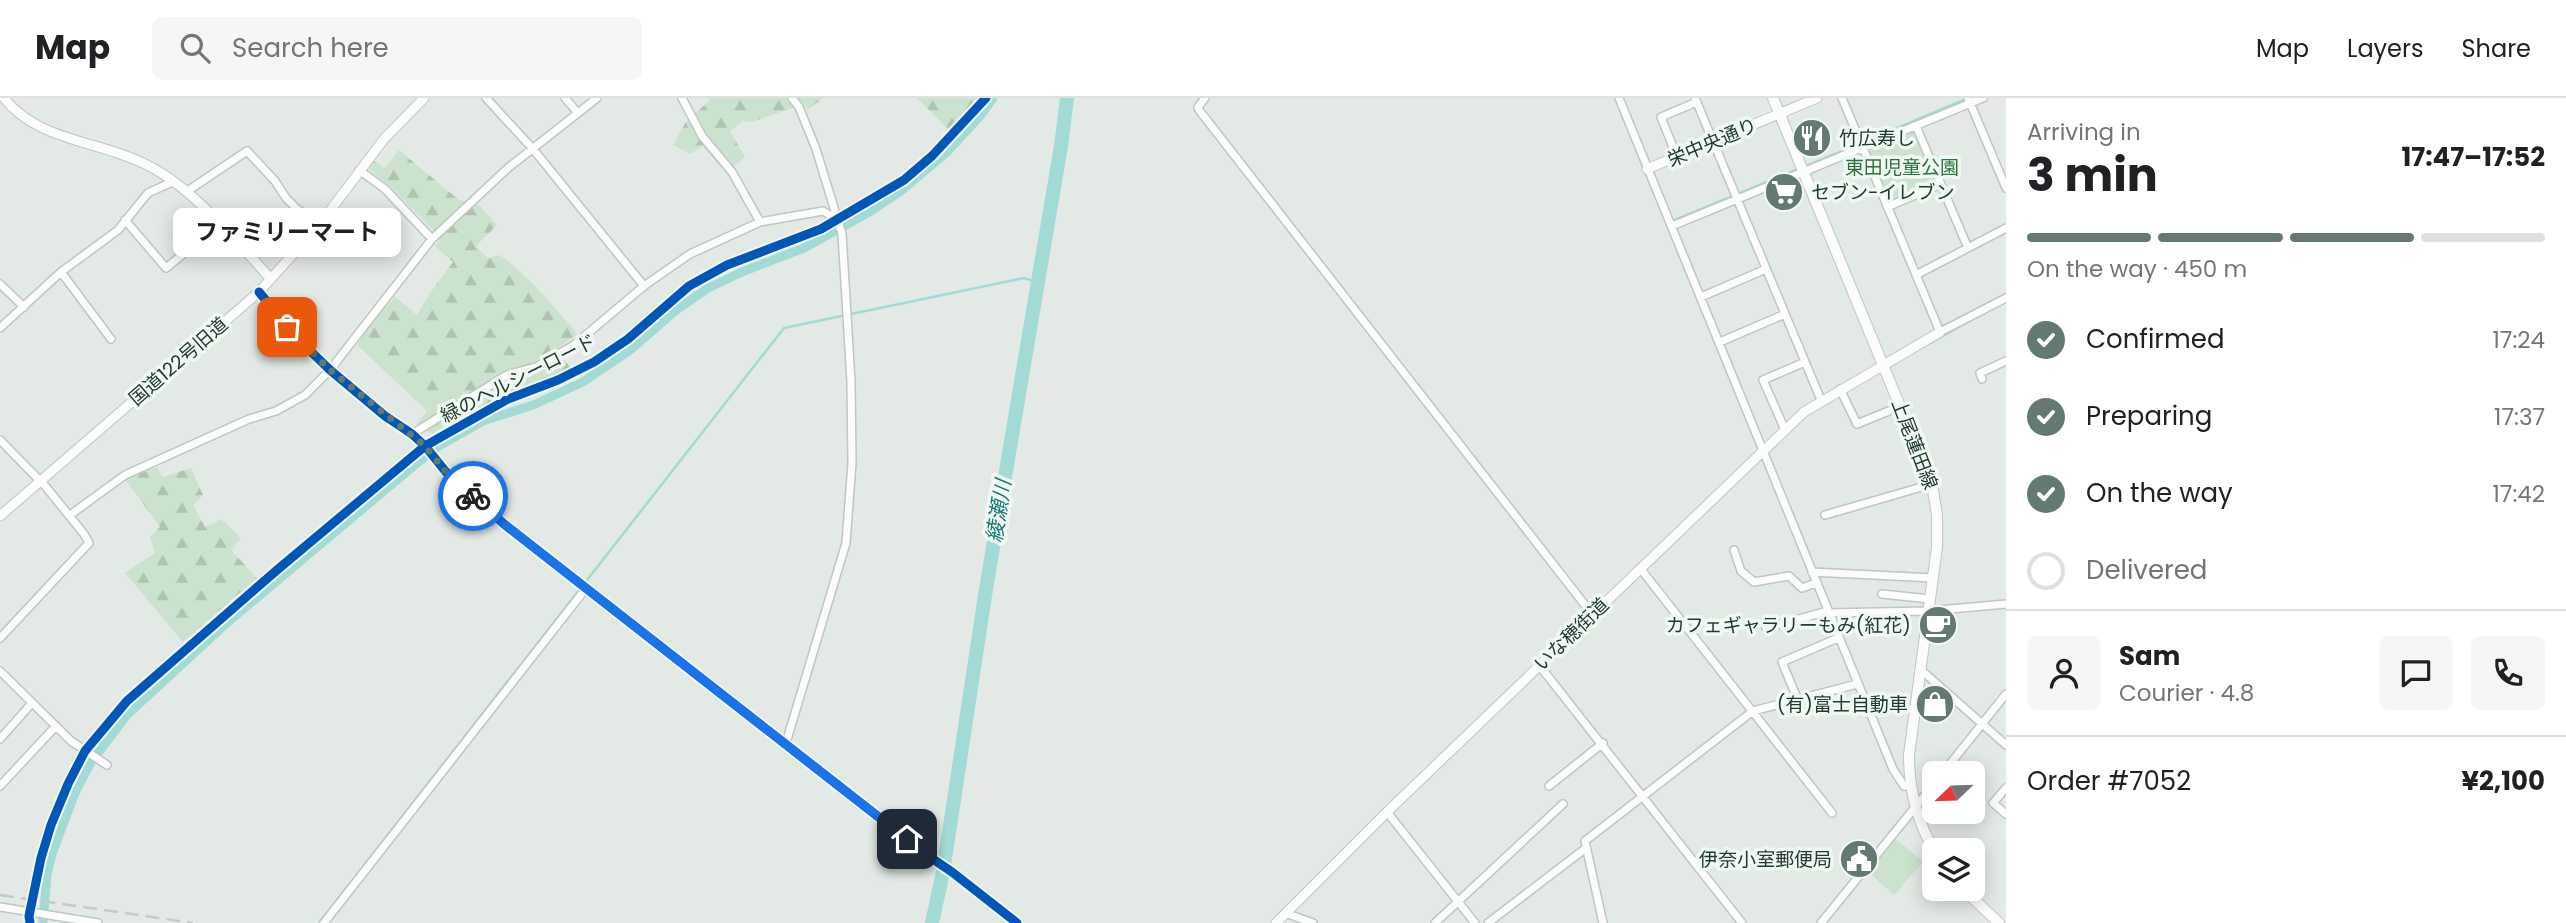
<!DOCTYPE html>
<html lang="en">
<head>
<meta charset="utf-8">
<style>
  body { margin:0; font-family:Poppins,"Noto Sans JP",sans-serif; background:#f6f6f6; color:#202124; height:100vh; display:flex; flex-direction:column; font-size:26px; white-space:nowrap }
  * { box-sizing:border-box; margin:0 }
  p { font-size:23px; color:#757577 }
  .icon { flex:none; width:38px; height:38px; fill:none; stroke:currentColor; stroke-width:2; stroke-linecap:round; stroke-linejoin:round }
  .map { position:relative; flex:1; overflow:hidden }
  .sheet { display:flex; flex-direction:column; background:#fff; width:560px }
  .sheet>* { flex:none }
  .needle { width:46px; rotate:247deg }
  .fabs { position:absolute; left:1922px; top:663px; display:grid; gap:14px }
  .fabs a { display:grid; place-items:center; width:63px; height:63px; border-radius:10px; background:#fff; box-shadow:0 4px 18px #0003; font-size:35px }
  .pin { position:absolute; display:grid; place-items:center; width:60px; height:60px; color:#fff; margin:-30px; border-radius:14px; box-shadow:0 4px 10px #0006 }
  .courier { position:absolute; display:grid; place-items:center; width:70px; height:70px; margin:-35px; border:5px solid #1a73e8; border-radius:50%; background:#fff; color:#222; box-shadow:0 2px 9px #0007 }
  .bubble { position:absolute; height:49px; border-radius:10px; background:#fff; box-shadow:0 4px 18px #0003; font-size:23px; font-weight:700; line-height:49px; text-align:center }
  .summary em { font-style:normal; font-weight:700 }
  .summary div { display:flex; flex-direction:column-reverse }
  .summary { display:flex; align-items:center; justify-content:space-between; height:119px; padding:0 21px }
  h1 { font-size:46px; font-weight:700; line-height:52px }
  .bar { display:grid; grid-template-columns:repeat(4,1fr); gap:10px 7px; align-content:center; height:84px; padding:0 21px }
  .bar i { height:9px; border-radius:5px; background:#e0e0e0 }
  .bar .on { background:#64796f }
  .bar p { grid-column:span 4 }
  .line { display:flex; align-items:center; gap:18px; padding:0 21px; border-top:2px solid #e0e0e0 }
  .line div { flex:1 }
  .round { display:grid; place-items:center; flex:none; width:74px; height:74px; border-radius:10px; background:#f6f6f6 }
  ol { padding:0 21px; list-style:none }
  li { display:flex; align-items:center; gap:21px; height:77px }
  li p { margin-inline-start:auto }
  li .icon { padding:7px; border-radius:50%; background:#64796f; color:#fff; stroke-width:4 }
  li:last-child { color:#757577 }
  li i { width:38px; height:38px; border:4px solid #e0e0e0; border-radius:50% }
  header { display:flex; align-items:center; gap:42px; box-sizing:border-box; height:98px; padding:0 35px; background:#fff; border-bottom:2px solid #e0e0e0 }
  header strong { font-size:33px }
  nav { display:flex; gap:38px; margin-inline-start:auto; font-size:24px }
  .search { width:490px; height:63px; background:#f6f6f6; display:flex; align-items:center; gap:18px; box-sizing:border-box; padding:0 24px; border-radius:10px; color:#757577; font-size:26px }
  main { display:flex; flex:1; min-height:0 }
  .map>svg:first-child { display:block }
</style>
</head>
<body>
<header>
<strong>Map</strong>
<div class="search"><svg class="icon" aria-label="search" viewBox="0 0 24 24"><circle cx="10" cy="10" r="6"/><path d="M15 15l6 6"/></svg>Search here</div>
<nav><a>Map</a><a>Layers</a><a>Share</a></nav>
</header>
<main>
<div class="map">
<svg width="2006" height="825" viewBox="0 0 2006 825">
  <defs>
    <pattern id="forest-firs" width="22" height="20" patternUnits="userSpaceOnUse" patternTransform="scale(1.75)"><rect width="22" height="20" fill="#cbe3ce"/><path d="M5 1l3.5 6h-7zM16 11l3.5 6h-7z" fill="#aec4b1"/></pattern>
  </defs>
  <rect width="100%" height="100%" fill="#e3e9e5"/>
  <path fill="url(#forest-firs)" d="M708 0H823L808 12 804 6 752 24 743 23 730 33 745 59 733 69 718 66 703 48 690 56 673 47 686 24 709 3Z
    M917 0H977L948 31Z
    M399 52 459 102 479 107 497 127 476 148 488 160 500 157C530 180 553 207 577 236L556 252 572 271C522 289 477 308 432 336L417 326 427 313 357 247 374 222 395 199 417 217 430 195 453 164 435 148 441 140 392 90 369 71 374 63 385 70Z
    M157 369 163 379 191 370 203 397 193 407 205 429 221 421 241 440 231 452 257 480 183 544 125 475 155 455 150 439 160 429 125 381Z"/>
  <path fill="#cbe3ce" d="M1915 33 1937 85 1889 105 1868 52Z
    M1896 741 1923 764 1894 797 1868 774Z"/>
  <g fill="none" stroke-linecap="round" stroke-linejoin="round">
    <path stroke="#a2dad6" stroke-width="2.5" d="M1804 69 1966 1
      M1675 122 1798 71
      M1921 250 1982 216
      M319 825 784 230 1024 180 1037 184"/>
    <path stroke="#a2dad6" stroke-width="9" d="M43 825 47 776 52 756 75 695 91 664 127 617 229 523 435 350 483 323 533 307 583 284 630 252 675 213 708 190 742 174 804 150 871 113 902 92 947 54 981 17 993 0"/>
    <path stroke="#a2dad6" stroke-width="14" d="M932 825 943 774 986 491 1061 48 1067 0"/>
    <g stroke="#c0c6c2" stroke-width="10">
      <path id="minor" d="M486 0 533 51 644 188
        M565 0 578 15
        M682 0 702 38 732 74 760 124
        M1205 0 1198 9 1199 12 1592 516
        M1619 0 1893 671 1904 688H1911
        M1695 0 1821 302
        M1842 0 1940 234 2006 200
        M1968 0 2006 90
        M1916 28 1968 150
        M1677 59 1661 19 1697 4
        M359 72 385 91 432 141
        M186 94 247 53 275 83 286 100 297 111 320 126
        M1887 109 1941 86
        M837 121 861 107
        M125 122 166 170 219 127
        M1672 128 1983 0
        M61 174 111 241
        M1916 177 2006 130
        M0 186 24 209
        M259 194 299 242 330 272 385 318 412 336 425 348 446 374 504 426 927 757 952 774 1017 825
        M1701 199 1766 171
        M0 230 61 174 118 132 148 95 172 84
        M1720 244 1785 216
        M1982 281 1980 275 2006 263
        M1840 291 1857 326 1901 308
        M1785 332 1763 282 1805 264
        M412 336 507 277 536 269 574 247 644 188 690 156 760 124 823 113 837 121
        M0 342 46 389 84 436 89 445 0 540
        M70 417 125 377 249 321 276 313 305 297 330 272 432 141 508 70 597 0
        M1825 417 1932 386
        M1734 452 1741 473 1754 484 1789 478 1802 490 1816 485
        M1640 470 1832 715
        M1812 474 1933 480
        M1882 496 1930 501
        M1828 515 1928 513 2006 506
        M1766 530 1828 513
        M1539 567 1742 825
        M1920 571 2006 647
        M0 573 71 643 107 667
        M1797 600 1782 564 1838 540
        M0 641 32 605
        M786 645 846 445 852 365 851 283 842 136 816 51 799 9 792 0
        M1942 676 2006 596
        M0 688 56 628
        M1549 688 1603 645
        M2006 690 1993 705 2006 716
        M1387 714 1475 825
        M0 809 98 825
        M1285 815 1313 825
        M324 825 587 489
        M1435 825 1563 706
        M1488 825 1586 750
        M1603 825 1585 743 1753 613 1857 586
        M1821 825 1934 686"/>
    </g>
    <g stroke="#c0c6c2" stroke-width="11">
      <path id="tertiary" d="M4 0C38 44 103 43 149 68 193 90 238 145 271 181
        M1647 71 1817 0
        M0 418 259 194 320 126 384 41 424 0
        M1276 825 1387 714 1804 314 1940 234"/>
    </g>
    <g stroke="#bec7c2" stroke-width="12">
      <path id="secondary" d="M1773 0 1932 386 1937 417V449L1909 657C1909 691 1917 723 1934 752
        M1963 791 1999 825"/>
    </g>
    <use href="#minor" stroke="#fbfcfb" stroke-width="7"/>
    <use href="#tertiary" stroke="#fbfcfb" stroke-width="9"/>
    <use href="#secondary" stroke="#fbfcfb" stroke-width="10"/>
    <path stroke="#c6cac8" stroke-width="2.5" stroke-dasharray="14 7" stroke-linecap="butt" d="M0 797 193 825"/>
    <g stroke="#f1f8f3" stroke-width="13">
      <path id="cycleway" d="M259 194 299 242 330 272 385 318 412 336 425 348 446 374 504 426 927 757 952 774 1017 825
        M30 825 29 818 41 760 51 727 68 686 85 653 127 603 277 472 425 348 508 301 558 282 594 264 628 241 689 188 727 167 821 131 904 82 932 58 986 0"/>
    </g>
    <use href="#cycleway" stroke="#0057b8" stroke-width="9"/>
  </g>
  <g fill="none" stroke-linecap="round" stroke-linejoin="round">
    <path stroke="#64796f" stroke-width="7" stroke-dasharray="0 12.6" d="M287 229 330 272 425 348 446 374 473 398"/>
    <path stroke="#1a73e8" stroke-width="9" d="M473 398 504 426 907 741"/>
  </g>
  <defs>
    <g id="restaurant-disc" transform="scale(2.0125)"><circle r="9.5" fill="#64796f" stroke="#f1f8f3"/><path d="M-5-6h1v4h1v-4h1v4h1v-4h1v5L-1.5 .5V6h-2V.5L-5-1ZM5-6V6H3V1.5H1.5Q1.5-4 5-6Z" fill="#fff"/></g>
    <g id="supermarket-disc" transform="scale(2.0125)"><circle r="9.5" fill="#64796f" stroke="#f1f8f3"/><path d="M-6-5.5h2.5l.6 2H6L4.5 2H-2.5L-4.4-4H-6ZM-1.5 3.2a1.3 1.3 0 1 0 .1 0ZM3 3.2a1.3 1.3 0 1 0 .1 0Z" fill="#fff"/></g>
    <g id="cafe-disc" transform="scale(2.0125)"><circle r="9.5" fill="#64796f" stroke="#f1f8f3"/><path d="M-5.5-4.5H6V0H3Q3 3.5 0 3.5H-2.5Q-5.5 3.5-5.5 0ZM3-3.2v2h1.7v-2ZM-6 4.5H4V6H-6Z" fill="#fff"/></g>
    <g id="shop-disc" transform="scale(2.0125)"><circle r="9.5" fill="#64796f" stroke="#f1f8f3"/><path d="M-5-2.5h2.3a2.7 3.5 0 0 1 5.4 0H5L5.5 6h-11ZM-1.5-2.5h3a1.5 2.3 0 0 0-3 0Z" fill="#fff"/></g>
    <g id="civic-disc" transform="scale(2.0125)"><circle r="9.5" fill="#64796f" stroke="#f1f8f3"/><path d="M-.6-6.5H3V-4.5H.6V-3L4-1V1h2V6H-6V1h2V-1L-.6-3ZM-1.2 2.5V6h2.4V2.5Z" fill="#fff"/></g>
  </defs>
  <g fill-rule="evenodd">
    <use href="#restaurant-disc" x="1812" y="40"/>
    <use href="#supermarket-disc" x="1784" y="94"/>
    <use href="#cafe-disc" x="1938" y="527"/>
    <use href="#shop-disc" x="1935" y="606"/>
    <use href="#civic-disc" x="1859" y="761"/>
  </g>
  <g text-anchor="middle" stroke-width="7" stroke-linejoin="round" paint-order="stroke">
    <g font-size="19" fill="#203c2f" stroke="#f1f8f3" text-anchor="end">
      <text x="1839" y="47" text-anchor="start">竹広寿し</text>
      <text x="1811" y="101" text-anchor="start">セブン-イレブン</text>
      <text x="1911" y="534">カフェギャラリーもみ(紅花)</text>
      <text x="1908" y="613">(有)富士自動車</text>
      <text x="1832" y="768">伊奈小室郵便局</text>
    </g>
    <g font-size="19" fill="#203c2f" stroke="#f1f8f3">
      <text transform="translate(1712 44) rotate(-23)" y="7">栄中央通り</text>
      <text transform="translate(178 263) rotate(-41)" y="7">国道122号旧道</text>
      <text transform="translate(518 280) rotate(-27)" y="7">緑のヘルシーロード</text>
      <text transform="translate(1915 346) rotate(69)" y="7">上尾蓮田線</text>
      <text transform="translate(1571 536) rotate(-44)" y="7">いな穂街道</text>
    </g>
    <g font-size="19" fill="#297537" stroke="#f1f8f3">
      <text x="1902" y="76">東田児童公園</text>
    </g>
    <g font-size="21" font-style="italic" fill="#187a77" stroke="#f1f8f3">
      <text transform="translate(999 413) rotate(-81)" y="7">綾瀬川</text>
    </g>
  </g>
</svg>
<div class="fabs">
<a><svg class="needle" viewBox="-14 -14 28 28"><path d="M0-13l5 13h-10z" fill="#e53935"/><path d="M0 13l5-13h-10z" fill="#757577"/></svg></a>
<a><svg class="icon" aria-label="layers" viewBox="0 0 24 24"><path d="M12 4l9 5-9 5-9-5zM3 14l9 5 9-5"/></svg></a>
</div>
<div class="pin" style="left:287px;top:229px;background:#ea580c"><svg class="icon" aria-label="bag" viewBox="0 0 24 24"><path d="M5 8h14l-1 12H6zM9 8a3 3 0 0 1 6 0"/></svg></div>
<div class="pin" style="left:907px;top:741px;background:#1f2937"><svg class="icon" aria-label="home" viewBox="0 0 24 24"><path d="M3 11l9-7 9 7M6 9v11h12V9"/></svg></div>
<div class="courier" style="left:473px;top:398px"><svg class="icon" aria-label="bike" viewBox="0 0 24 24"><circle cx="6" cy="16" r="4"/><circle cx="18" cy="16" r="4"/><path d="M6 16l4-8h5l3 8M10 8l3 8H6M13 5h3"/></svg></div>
<div class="bubble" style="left:173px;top:110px;width:228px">ファミリーマート</div>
</div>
<section class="sheet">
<div class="summary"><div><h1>3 min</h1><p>Arriving in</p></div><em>17:47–17:52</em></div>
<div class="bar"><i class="on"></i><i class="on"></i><i class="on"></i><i></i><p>On the way · 450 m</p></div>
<ol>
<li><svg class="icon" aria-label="check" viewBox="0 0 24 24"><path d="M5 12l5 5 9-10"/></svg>Confirmed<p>17:24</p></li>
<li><svg class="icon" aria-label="check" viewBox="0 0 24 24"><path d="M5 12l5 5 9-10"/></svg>Preparing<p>17:37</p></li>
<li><svg class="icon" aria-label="check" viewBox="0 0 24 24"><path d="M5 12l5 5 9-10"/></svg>On the way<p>17:42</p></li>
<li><i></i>Delivered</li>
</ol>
<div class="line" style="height:126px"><a class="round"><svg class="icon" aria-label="person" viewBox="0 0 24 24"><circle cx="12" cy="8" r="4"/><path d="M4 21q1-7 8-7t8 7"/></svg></a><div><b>Sam</b><p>Courier · 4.8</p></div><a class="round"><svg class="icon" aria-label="chat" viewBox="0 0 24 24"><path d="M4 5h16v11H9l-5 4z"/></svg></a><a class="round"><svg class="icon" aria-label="phone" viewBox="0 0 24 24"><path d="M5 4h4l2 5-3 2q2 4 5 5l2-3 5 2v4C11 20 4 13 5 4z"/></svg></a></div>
<div class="line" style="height:91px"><div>Order #7052</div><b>¥2,100</b></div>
</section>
</main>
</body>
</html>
